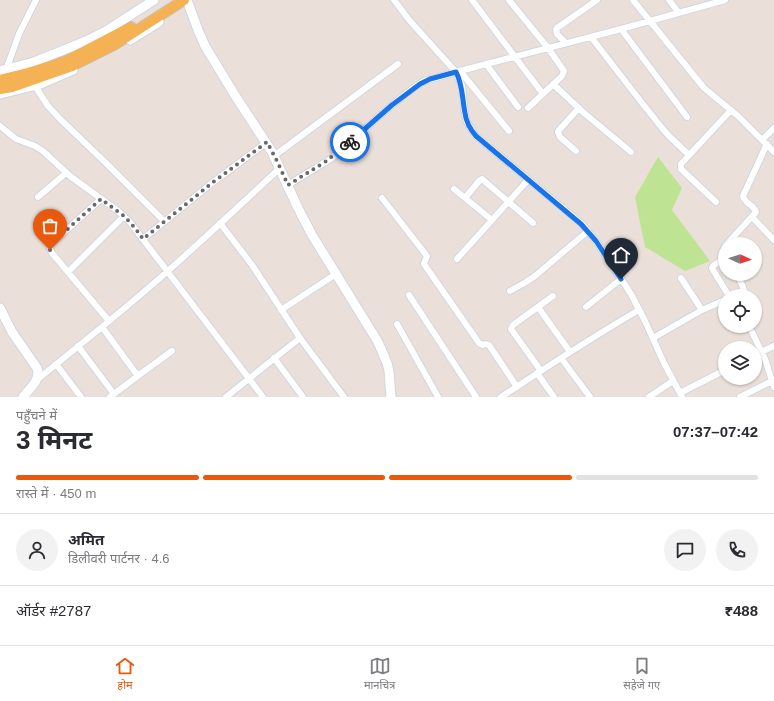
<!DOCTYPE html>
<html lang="hi">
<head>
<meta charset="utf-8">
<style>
  body { margin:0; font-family:Helvetica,"Noto Sans Devanagari",sans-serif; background:#f2f2f3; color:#2b2b33; height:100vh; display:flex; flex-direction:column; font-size:15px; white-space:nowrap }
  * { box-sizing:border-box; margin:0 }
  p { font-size:13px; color:#7c7c81 }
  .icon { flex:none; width:22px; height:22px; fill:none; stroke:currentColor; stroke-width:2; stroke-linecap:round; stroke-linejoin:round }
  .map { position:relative; height:397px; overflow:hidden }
  .panel { display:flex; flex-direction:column; background:#fff; flex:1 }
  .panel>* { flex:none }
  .needle { width:26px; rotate:94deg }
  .tools { position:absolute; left:718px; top:237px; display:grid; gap:8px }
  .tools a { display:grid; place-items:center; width:44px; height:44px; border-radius:50%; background:#fff; box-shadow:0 1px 3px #0004; font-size:20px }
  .pin { position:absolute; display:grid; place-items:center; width:34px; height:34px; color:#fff; margin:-41px -17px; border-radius:50% 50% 50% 0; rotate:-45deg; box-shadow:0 0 4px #0007 }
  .pin .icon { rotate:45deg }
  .courier { position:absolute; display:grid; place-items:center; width:40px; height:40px; margin:-20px; border:3px solid #1a73e8; border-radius:50%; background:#fff; color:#222; box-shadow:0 1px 5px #0007 }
  .summary em { font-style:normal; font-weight:700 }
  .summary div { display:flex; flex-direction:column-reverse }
  .summary { display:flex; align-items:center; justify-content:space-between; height:68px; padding:0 16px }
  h1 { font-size:26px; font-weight:700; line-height:30px }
  .bar { display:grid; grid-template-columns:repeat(4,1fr); gap:6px 4px; align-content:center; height:48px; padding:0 16px }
  .bar i { height:5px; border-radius:3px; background:#e1e1e2 }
  .bar .selected { background:#ea580c }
  .bar p { grid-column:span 4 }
  .line { display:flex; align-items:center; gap:10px; padding:0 16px; border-top:1px solid #e1e1e2 }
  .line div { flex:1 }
  .round { display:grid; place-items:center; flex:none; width:42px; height:42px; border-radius:21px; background:#f2f2f3 }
  .dock { display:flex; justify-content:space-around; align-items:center; height:56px; border-top:1px solid #e1e1e2; background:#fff; font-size:11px; color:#7c7c81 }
  .dock a { display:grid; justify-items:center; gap:2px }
  .dock .selected { color:#ea580c }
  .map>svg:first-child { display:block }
</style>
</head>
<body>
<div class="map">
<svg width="774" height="397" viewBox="0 0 774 397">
  <rect width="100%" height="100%" fill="#ebe0d9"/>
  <path fill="#bee493" d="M658 157 682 188 672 210 710 261 685 271 645 247 635 197Z"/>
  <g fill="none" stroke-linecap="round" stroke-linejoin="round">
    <g stroke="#ced6e2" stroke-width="8">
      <path id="street" d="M394 0 410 21 456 72 462 86 465 114 467 122 471 129 476 136 576 219 581 223 596 241 631 294 645 321 664 363 682 397
        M472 0 543 94
        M509 0 548 48 564 71 562 76 528 108
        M633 0 704 88 738 116 774 152
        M669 0 679 13
        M621 29 687 117
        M591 37 642 103 662 128 669 136 689 155
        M566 43 557 34 556 29 557 28 597 0
        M486 64 518 107
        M6 70 19 34 36 0
        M460 71 509 131
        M553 84 584 113 631 152
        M35 86 48 106 60 119 107 164 164 221
        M0 126 16 139 35 146 43 151 70 176 118 211 129 221 263 397
        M762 140 774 128
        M576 151 560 137 558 132 559 130 579 108
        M274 156 398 64
        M288 185 332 158 392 105 413 88 424 81 460 71 621 29 725 0
        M454 189 492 220
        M38 197 66 173
        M382 198 427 256 424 264 479 343 483 345 486 344 489 345 517 387
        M465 198 479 181 482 179 533 223
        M101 199 51 244 50 248 52 253 109 321
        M716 202 681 169V164L731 110
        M752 217 774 240
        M220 223 252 265 300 338 344 397
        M143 239 212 183 267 142
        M727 244 756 212C754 205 744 203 743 196L767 144
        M725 246 724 250 725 252
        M725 258 714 265 712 268 713 270 729 296
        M457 259 528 180
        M68 272 124 216
        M737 274 743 287 744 296
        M681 278 702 310
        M510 291 526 282 535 276 588 231
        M409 295 476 397
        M732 296 744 290
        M538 307 570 352
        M586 307 621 279
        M281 310 336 274
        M397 324 438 397
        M749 326 765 359 774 387
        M102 327 135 372 139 375 172 351
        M653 338 702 310 725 300
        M78 346 114 394
        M755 355 774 346
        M274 358 303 397
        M561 358 590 397
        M56 364 81 397
        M541 371 511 329 513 325 553 296
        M537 373 554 397
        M38 379C76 348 115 317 153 284 196 247 238 207 280 168
        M680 393 725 370
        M110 397 139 375
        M226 397 300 338
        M501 397C547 367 592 337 639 310
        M649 397 673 381
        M740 397 772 381"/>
    </g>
    <g stroke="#ced6e2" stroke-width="11">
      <path id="secondary" d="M187 0 198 30 205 46 236 97 272 152 298 208 312 235 378 342 387 363 389 371 391 397
        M130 40 159 22
        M0 71 34 62 86 41 106 31 154 0
        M0 94 41 84 73 70
        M0 308 12 332 37 368C41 380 30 388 23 397"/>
    </g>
    <g stroke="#c3c3c3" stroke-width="12">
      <path id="primary" d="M0 80 28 73 66 61 131 27
        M0 89 12 87 72 66 114 45 184 0"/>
    </g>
    <use href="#street" stroke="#fff" stroke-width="6"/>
    <use href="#secondary" stroke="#fff" stroke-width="9"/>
    <use href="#primary" stroke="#f5b255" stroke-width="10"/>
  </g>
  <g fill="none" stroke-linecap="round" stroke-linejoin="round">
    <path stroke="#6c6866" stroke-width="4" stroke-dasharray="0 7.2" d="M50 250V246L51 244 101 199 124 216 135 228 143 239 212 183 267 142 277 161 288 185 325 162 350 142"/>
    <path stroke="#1a73e8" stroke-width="5" d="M350 142 392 105 420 84 430 79 456 72C463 85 462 98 465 113 466 122 470 129 476 136L581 224 596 241 621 279"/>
  </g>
</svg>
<div class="tools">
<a><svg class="needle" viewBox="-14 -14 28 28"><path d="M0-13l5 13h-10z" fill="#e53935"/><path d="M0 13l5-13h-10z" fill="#7c7c81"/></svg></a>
<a><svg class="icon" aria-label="locate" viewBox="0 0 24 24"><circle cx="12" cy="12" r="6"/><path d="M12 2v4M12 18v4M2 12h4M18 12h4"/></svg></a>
<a><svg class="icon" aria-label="layers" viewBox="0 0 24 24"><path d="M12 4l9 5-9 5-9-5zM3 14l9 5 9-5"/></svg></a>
</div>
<div class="pin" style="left:50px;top:250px;background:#ea580c"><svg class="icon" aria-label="bag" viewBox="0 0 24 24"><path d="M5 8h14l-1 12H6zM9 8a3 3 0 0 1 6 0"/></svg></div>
<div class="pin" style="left:621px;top:279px;background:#1f2937"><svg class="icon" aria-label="home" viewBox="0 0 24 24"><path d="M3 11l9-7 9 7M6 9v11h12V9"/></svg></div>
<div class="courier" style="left:350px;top:142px"><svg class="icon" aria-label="bike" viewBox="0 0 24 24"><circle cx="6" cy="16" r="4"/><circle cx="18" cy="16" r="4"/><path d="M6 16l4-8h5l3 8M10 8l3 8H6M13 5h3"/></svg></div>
</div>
<section class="panel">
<div class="summary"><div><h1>3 मिनट</h1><p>पहुँचने में</p></div><em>07:37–07:42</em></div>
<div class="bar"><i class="selected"></i><i class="selected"></i><i class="selected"></i><i></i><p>रास्ते में · 450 m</p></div>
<div class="line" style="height:72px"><a class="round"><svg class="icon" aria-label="person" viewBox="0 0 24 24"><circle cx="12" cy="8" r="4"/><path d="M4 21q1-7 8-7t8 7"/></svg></a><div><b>अमित</b><p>डिलीवरी पार्टनर · 4.6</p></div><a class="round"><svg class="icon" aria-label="chat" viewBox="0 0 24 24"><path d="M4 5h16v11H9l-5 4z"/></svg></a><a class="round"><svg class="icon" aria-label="phone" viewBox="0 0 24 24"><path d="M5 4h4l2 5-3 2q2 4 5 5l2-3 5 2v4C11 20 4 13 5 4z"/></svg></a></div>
<div class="line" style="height:52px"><div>ऑर्डर #2787</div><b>₹488</b></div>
</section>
<nav class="dock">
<a class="selected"><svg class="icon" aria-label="home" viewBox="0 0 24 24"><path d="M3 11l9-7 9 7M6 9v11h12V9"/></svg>होम</a>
<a><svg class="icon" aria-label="map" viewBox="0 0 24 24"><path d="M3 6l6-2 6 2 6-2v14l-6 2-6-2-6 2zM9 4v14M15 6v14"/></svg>मानचित्र</a>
<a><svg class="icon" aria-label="saved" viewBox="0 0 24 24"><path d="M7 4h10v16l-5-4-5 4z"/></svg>सहेजे गए</a>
</nav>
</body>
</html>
